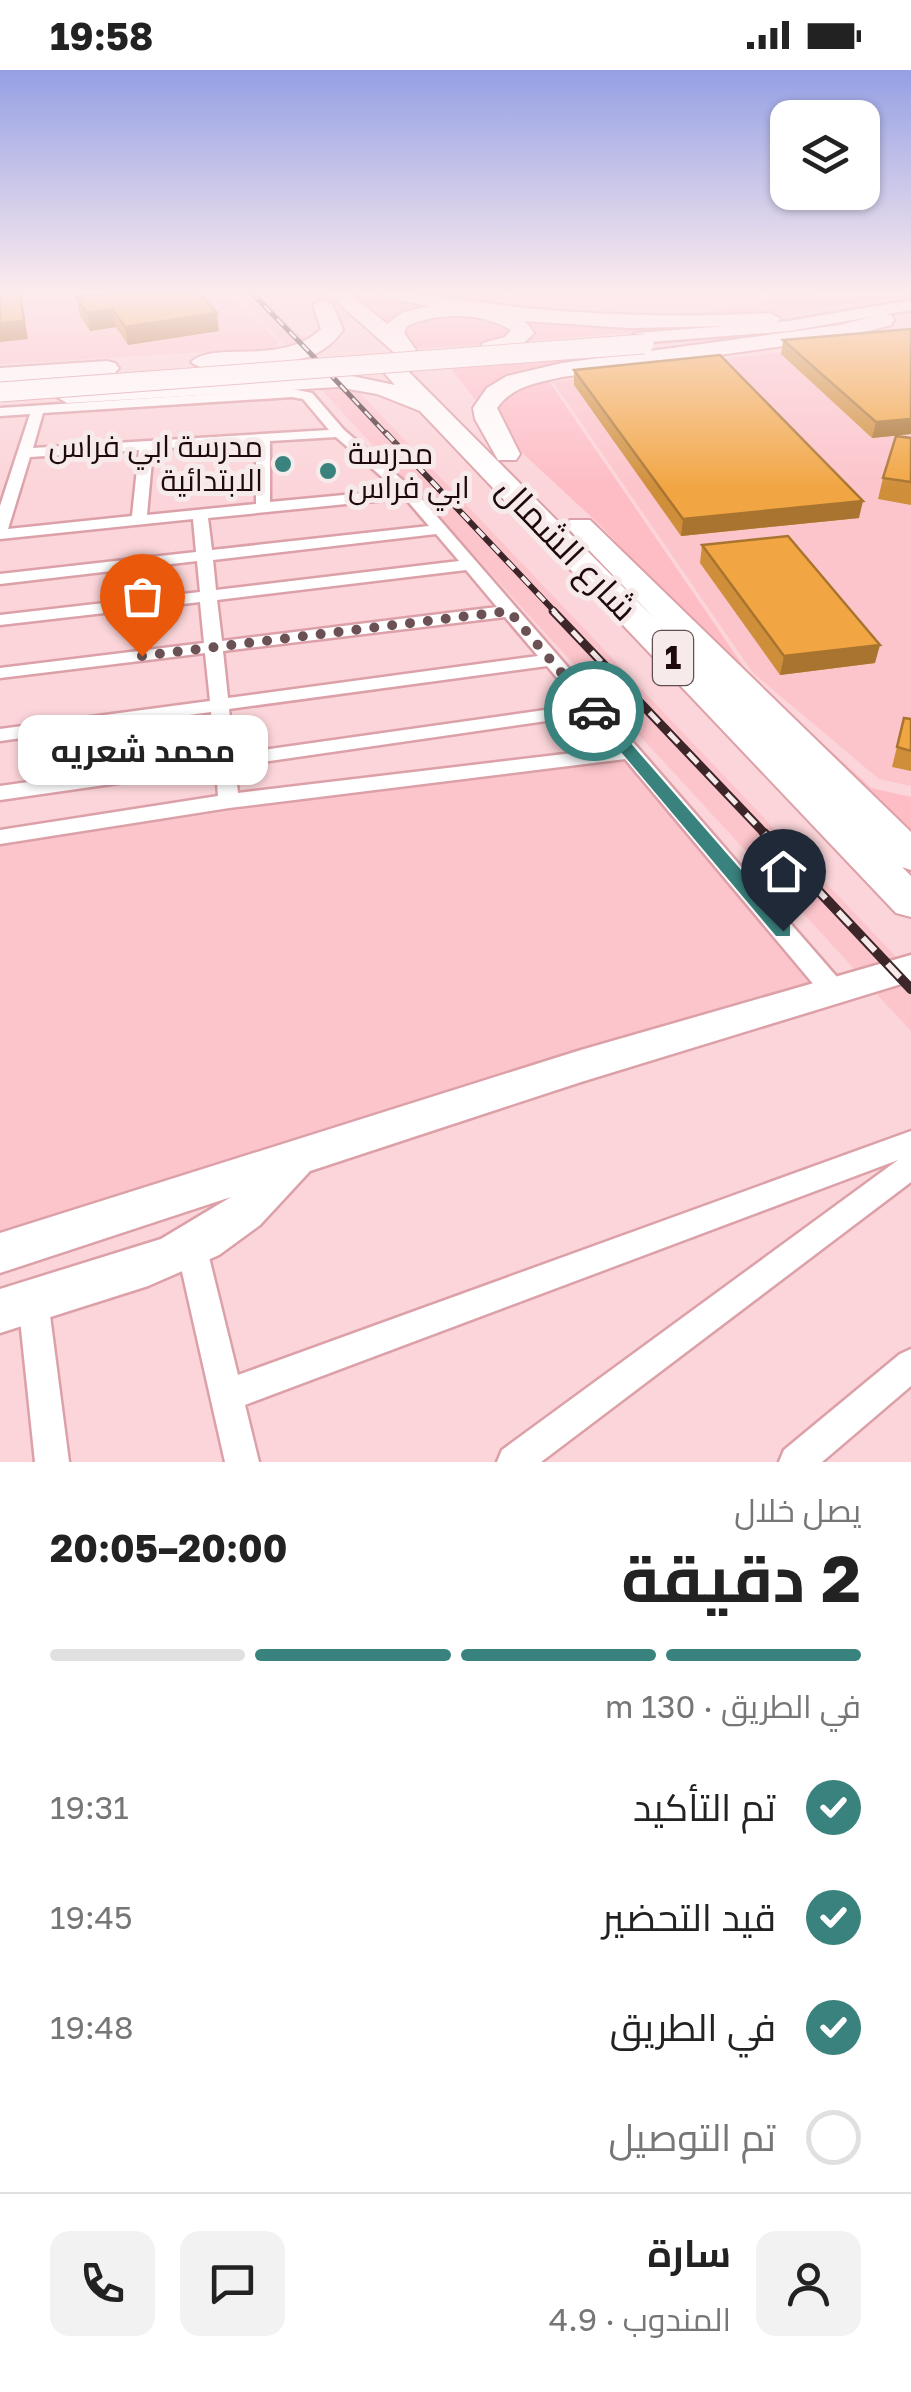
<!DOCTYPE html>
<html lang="ar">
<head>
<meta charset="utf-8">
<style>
  body { margin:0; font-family:"Golos Text",Cairo,sans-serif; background:#f2f2f2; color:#222; direction:rtl; height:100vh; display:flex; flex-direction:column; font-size:38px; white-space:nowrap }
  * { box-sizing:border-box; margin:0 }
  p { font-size:32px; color:#767676 }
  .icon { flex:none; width:55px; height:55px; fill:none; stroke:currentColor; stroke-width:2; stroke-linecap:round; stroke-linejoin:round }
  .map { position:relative; height:1392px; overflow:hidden; direction:ltr }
  .details { display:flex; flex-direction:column; background:#fff; flex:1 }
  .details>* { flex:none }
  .buttons { position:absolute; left:770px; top:30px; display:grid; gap:20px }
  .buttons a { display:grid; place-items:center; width:110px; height:110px; border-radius:20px; background:#fff; box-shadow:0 2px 8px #0004; font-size:50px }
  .pin { position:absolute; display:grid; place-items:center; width:85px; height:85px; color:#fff; margin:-102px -42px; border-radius:50% 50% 50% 0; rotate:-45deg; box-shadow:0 0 10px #0007 }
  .pin .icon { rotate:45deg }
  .courier { position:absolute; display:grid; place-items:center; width:100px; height:100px; margin:-50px; border:8px solid #3a827d; border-radius:50%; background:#fff; color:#222; box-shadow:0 2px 12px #0007 }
  .bubble { position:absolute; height:70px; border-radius:20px; background:#fff; box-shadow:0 2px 8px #0004; font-size:32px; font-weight:700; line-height:70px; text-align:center; direction:rtl }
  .headline em { font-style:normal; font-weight:700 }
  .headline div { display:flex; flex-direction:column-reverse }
  .headline { display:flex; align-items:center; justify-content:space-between; height:170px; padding:0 50px }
  h1 { font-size:65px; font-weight:700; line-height:75px }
  .bar { display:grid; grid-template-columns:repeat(4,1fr); gap:15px 10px; align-content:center; height:120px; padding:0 50px }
  .bar i { height:12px; border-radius:8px; background:#e0e0e0 }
  .bar .selected { background:#3a827d }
  .bar p { grid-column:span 4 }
  .line { display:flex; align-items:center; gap:25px; padding:0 50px; border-top:2px solid #e0e0e0 }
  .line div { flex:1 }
  .round { display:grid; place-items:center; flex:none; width:105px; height:105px; border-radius:20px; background:#f2f2f2 }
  ol { padding:0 50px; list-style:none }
  li { display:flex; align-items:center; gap:30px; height:110px }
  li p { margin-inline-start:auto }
  li .icon { padding:10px; border-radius:50%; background:#3a827d; color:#fff; stroke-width:4 }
  li:last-child { color:#767676 }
  li i { width:55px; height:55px; border:5px solid #e0e0e0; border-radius:50% }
  .status { display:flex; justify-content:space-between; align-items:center; height:70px; padding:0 50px; background:#fff; direction:ltr }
  .status svg { height:28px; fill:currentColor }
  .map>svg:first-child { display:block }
</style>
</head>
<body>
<div class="status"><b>19:58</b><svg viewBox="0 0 49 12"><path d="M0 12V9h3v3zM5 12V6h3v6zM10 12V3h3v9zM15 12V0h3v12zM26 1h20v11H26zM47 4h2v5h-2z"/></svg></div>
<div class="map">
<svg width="911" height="1392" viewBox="0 0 911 1392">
  <rect width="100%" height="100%" fill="#fbd5d9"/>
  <path fill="#fcc4cb" d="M0 223H227L278 271 277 278 0 294Z
    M234 223H260L309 274 291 281Z
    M911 265V716L879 709 753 603 553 312Z
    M320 318 360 323 899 890 859 904Z
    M630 682 834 921 0 1184V775Z
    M911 908V961L874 921Z"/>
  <path fill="#febcc5" d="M350 223H376L405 229 725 255 528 271 531 259 520 250 415 240 387 253Z
    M826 223H911V226L780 243 701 249 694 244Z
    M466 245 504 253 513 261 510 266 490 274 415 279 401 259 418 248Z
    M702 274 706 275 551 297 478 333 448 295Z
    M546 307 750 606 871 718 911 727V769L709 570 600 455 506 368 493 335 500 325Z"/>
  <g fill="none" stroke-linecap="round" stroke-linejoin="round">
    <g stroke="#dca1a8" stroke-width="5">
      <path id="street" d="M292 319 312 323 344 360 414 420 843 914 846 921 843 928 834 930 825 928 625 689 229 738 0 774V760L218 726 216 699 0 730V716L215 686 211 642 0 671V659L210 631 205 583 0 608V598L204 573 200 532 0 555V545L200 522 197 491 0 514V504L196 482 193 449 0 469V436L30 344 0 346V338ZM292 327 303 329 329 360 33 378 43 343ZM336 367 397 420 270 432V371ZM256 372V434L147 445 153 379ZM139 380 132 446 8 459 30 387ZM405 428 429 456 212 480 208 448ZM436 464 459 491 216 520 213 490ZM466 500 497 537 222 571 217 530ZM505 547 538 586 228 628 223 581ZM547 596 580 635 234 684 229 639ZM588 645 615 678 238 723 235 696Z
        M911 1061V1112L541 1392H497L502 1380 898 1090 245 1335 259 1392H225L176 1175 181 1165 191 1162 201 1165 206 1175 238 1305Z
        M33 1216 44 1220 48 1230 69 1392H35L18 1230 22 1220Z
        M911 1279V1316L822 1392H779L784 1380 900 1284Z"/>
    </g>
    <g stroke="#dca1a8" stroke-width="5">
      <path id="secondary" d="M911 230V240L789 261 637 273 628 268 637 263 789 251Z
        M911 885V911L581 1012 310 1101 260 1155 219 1185 148 1216 0 1263V1219L161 1169 231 1127 0 1203V1163L581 980Z"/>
    </g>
    <g stroke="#dca1a8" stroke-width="4">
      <path id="highway" d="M327 223H349L387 254 403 242 429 236 385 227 382 223C434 223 485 234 537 239 615 246 692 247 770 243L781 249 770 255 628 258 525 251 534 263C522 277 502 287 483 283L480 278 483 273 505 267 511 260C482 242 438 242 407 256L404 263 416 280 405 287 397 285Z
        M323 229 333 235 343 260C335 271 326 279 313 285 291 294 206 308 191 292 214 270 282 297 321 259L313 235Z
        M883 244 891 245 894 250 891 255 841 268 562 307C537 313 512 316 497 338L520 384 516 390H498L475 349 473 338 487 318 507 306 562 293 840 255Z
        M391 290 399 292 655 549 566 456 570 450H590L911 762V800L902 797 911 806V847L896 843 420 341 377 324 337 317 67 333 55 326 67 319 337 303 395 315 379 297Z
        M107 291 115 293 119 298 115 303 0 312V298Z"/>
    </g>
    <use href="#street" fill="#fff" fill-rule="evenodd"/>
    <use href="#secondary" fill="#fff" fill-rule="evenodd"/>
    <use href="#highway" fill="#fff" fill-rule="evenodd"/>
    <g stroke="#3d2629" stroke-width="5">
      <path id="rail-far3" d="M252 223 315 288
        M328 302 388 366"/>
    </g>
    <g stroke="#3d2629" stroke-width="6">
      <path id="rail-far2" d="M386 363 556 543"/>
    </g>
    <g stroke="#3d2629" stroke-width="9">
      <path id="rail-far1" d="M553 541 766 765"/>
    </g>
    <g stroke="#3d2629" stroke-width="10">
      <path id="rail" d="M764 763 911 919"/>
    </g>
    <use href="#rail-far3" stroke="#f7eaeb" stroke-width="2.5" stroke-dasharray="9" stroke-linecap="butt"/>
    <use href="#rail-far2" stroke="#f7eaeb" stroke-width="4" stroke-dasharray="11" stroke-linecap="butt"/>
    <use href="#rail-far1" stroke="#f7eaeb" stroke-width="5" stroke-dasharray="14" stroke-linecap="butt"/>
    <use href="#rail" stroke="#f7eaeb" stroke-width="6" stroke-dasharray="18" stroke-linecap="butt"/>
    <g stroke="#dca1a8" stroke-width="21" stroke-linecap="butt">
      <path id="secondary-bridge" d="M0 322 644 274"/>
    </g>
    <use href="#secondary-bridge" stroke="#fff" stroke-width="19"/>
  </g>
  <path fill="#cf8f3a" d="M92 223H199L219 261 128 275 116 257 90 261 80 245 76 227 93 225Z
    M911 259V364L872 368 781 284 783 270Z
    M574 300 859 448 681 466 574 315Z
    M911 368V435L878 429 883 408Z
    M702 475 875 593 780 605 700 493Z
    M904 648 911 649V701L892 697Z"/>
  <path fill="#a9742f" d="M20 223 28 269 0 272V253Z
    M113 239 116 257 90 261 87 243Z
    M217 243 219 261 128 275 125 257Z
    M911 349V364L872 368 876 352Z
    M863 431 859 448 681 466 683 449Z
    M880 575 875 593 780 605 784 586Z"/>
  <path fill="#f1a643" stroke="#a9742f" stroke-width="2.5" d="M0 223H20L24 251 0 253Z
    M101 223H199L217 243 125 257 113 239 87 243 76 227 102 224Z
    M911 259V349L876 352 783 270Z
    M720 285 863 431 683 449 574 300Z
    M896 366 911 368V412L883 408Z
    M788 466 880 575 784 586 702 475Z
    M904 648 911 649V681L897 677Z"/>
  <linearGradient id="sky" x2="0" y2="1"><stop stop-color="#95a0e4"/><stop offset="0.53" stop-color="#fdecee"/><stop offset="1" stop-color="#fdecee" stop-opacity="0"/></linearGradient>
  <rect width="911" height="418" fill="url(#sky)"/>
  <path fill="#3a827d" d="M594 637 600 638 790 856V866H776L589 644V638Z"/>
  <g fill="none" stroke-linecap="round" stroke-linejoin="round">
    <path stroke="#6b5154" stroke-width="10" stroke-dasharray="0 18" d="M142 586 509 541 594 641"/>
  </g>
  <g fill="#3a827d" stroke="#f7eaeb" stroke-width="4">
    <circle cx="283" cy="394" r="10"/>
    <circle cx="328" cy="401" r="10"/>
  </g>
  <g text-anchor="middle" stroke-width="10" stroke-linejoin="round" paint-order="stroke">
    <g font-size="30" fill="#1e0a0d" stroke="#f7eaeb" text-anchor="end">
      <text x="263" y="387">مدرسة ابي فراس<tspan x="263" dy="34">الابتدائية</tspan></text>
      <text x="348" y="394" text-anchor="start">مدرسة<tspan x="348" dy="34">ابي فراس</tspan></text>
    </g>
    <rect fill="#f7eaeb" stroke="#5f4d50" stroke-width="2.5" x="653" y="561" width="40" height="54" rx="8"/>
    <g font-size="32" font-weight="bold" fill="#1e0a0d">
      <text x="673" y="599">1</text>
    </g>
    <g font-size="35" fill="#1e0a0d" stroke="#f7eaeb">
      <text transform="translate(567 479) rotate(46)" y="12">شارع الشمال</text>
    </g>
  </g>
</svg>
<div class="buttons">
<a><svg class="icon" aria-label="layers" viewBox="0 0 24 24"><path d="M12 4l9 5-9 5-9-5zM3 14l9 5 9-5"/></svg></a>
</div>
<div class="pin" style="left:142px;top:586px;background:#ea580c"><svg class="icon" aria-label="bag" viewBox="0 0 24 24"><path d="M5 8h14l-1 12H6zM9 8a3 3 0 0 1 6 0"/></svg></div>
<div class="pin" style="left:783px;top:861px;background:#1f2937"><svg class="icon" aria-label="home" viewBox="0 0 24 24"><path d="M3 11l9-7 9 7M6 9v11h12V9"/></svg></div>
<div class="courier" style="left:594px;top:641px"><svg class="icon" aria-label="car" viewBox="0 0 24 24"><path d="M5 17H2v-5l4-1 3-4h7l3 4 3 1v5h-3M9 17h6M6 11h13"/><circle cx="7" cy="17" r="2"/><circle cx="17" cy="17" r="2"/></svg></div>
<div class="bubble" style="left:18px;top:645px;width:250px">محمد شعريه</div>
</div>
<section class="details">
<div class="headline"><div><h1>2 دقيقة</h1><p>يصل خلال</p></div><em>20:00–20:05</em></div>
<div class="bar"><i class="selected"></i><i class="selected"></i><i class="selected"></i><i></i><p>في الطريق · 130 m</p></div>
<ol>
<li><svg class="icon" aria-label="check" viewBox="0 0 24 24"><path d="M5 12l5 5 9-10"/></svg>تم التأكيد<p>19:31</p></li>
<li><svg class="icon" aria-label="check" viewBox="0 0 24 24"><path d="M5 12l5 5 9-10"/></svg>قيد التحضير<p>19:45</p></li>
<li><svg class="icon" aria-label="check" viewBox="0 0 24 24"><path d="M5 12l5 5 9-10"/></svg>في الطريق<p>19:48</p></li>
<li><i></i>تم التوصيل</li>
</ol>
<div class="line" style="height:180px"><a class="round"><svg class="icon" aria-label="person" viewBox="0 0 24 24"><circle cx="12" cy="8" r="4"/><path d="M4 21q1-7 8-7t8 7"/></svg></a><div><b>سارة</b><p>المندوب · 4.9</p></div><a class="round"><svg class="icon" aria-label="chat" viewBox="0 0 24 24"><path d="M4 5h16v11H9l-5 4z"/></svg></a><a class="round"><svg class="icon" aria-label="phone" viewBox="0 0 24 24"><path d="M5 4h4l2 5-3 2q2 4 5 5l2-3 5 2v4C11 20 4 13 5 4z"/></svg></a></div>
</section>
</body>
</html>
